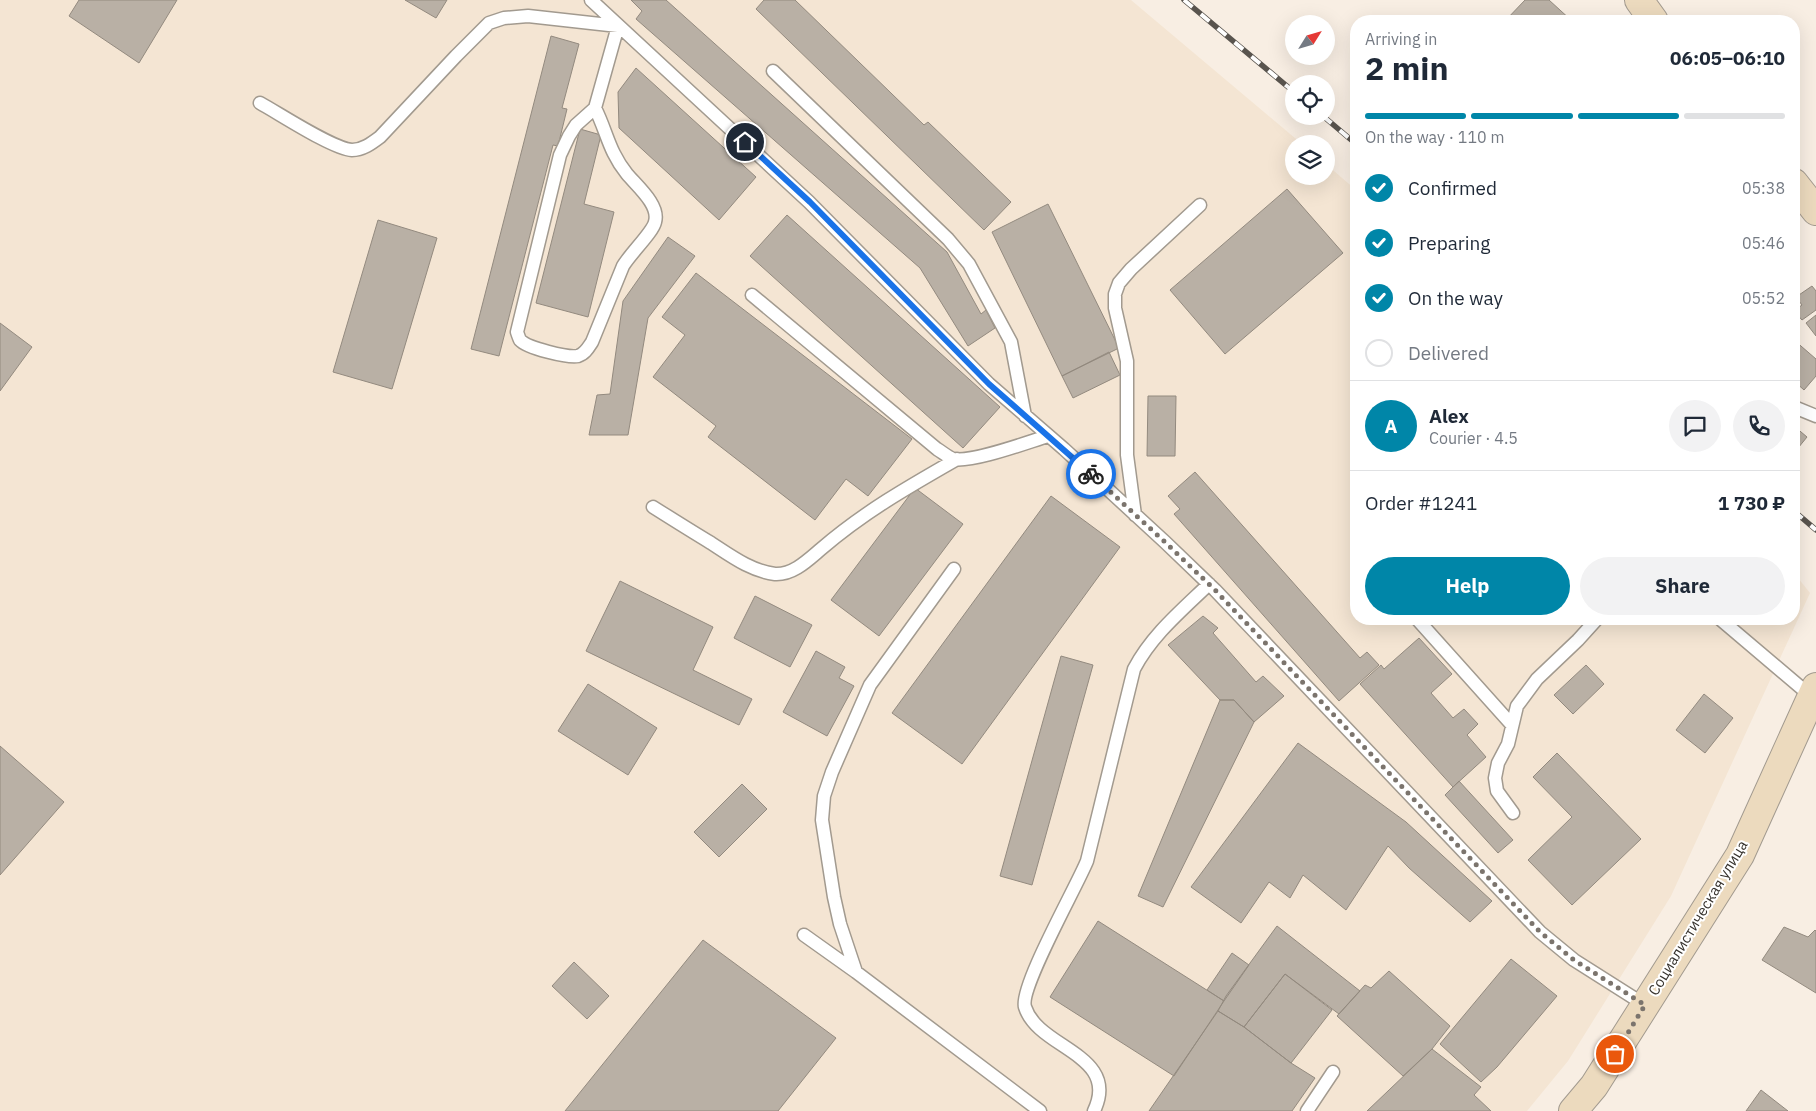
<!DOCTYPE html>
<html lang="en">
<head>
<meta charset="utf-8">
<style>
  body { margin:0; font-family:"IBM Plex Sans",sans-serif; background:#f2f2f3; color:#1f2937; height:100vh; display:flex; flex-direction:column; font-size:19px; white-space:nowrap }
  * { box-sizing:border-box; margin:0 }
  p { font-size:16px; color:#747a83 }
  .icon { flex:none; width:28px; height:28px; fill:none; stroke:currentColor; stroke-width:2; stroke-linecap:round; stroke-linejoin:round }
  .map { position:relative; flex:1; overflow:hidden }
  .panel { position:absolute; left:1350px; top:15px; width:450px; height:610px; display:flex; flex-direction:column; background:#fff; border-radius:20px; box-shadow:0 5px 20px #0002 }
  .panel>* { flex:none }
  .needle { width:32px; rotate:53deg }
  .buttons { position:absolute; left:1285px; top:15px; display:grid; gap:10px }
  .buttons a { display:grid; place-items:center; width:50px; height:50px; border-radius:50%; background:#fff; box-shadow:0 5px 20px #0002; font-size:25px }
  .pin { position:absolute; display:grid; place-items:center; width:42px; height:42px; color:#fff; margin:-21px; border:2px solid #fff; border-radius:50%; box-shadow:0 1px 5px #0007 }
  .courier { position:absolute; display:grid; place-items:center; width:50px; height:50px; margin:-25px; border:4px solid #1a73e8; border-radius:50%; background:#fff; color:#222; box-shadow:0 1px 6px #0007 }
  .summary em { font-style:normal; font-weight:700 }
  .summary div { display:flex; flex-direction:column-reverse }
  .summary { display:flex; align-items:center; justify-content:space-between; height:85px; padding:0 15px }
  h1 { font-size:32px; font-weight:700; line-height:38px }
  .bar { display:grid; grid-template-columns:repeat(4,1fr); gap:8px 5px; align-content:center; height:60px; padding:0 15px }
  .bar i { height:6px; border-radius:4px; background:#e0e1e3 }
  .bar .selected { background:#0086a8 }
  .bar p { grid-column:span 4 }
  .line { display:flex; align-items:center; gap:12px; padding:0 15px; border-top:1px solid #e0e1e3 }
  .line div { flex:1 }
  .round { display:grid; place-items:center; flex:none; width:52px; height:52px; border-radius:26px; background:#f2f2f3 }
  ol { padding:0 15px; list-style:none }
  li { display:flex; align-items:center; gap:15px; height:55px }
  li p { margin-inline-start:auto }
  li .icon { padding:5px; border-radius:50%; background:#0086a8; color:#fff; stroke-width:4 }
  li:last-child { color:#747a83 }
  li i { width:28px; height:28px; border:2px solid #e0e1e3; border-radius:50% }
  .cta { display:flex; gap:10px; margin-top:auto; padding:10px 15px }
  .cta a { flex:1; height:58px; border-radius:30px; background:#0086a8; color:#fff; font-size:20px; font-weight:700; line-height:58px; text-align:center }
  .cta a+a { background:#f2f2f3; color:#1f2937 }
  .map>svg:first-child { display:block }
</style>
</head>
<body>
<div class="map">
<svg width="1816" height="1111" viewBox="0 0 1816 1111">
  <rect width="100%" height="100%" fill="#f8eee3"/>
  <path fill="#f4e5d3" d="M0 0H1131L1302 144H1294V176H1326V164L1356 190V619H1794V573L1810 593 1671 896 1568 1061 1527 1111H0Z"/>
  <path fill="#b9b0a5" stroke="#938a7f" d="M79 0H177L139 63 69 16Z
    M405 0H447L436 18Z
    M631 0H666L947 252 981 314 986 310 995 328 968 346 920 268 636 19 642 11Z
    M764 0H795L924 125 928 122 1011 202 984 230 756 9Z
    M1525 0H1549L1572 21H1505Z
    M551 36 579 44 562 108 567 109 558 146 553 145 499 356 471 349Z
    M636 68 756 177 719 220 619 128 618 92Z
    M580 129 601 135 584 204 614 212 588 317 536 303Z
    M1287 189 1343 253 1225 354 1170 290Z
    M1048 204 1119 348 1062 376 992 232Z
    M787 215 1000 407 963 448 750 256Z
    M378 220 437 238 392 389 333 372Z
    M668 237 695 256 648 318 628 435H589L597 395 610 394 623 301Z
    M696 273 912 439 868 496 846 479 815 520 708 437 716 426 653 377 685 335 662 317Z
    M1812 286 1816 291V310L1802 320 1794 311 1802 305 1796 297Z
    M1816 315V336L1806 323Z
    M0 323 32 347 0 391Z
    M1794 340 1816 359V376L1804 390 1794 381Z
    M1109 352 1120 375 1073 398 1062 376Z
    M1148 396H1176L1175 456H1147Z
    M1794 426 1807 437 1794 453Z
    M1195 472 1360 658 1367 652 1379 665 1339 701 1174 514 1180 509 1168 496Z
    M915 488 963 524 879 636 831 600Z
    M1051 496 1120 547 962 764 892 713Z
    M620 581 713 627 693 670 752 699 739 725 586 651Z
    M755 596 812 625 790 667 734 638Z
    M1203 616 1218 628 1213 633 1256 682 1263 676 1284 696 1254 722 1234 700H1220L1168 645Z
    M1419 638 1452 674 1431 693 1453 718 1464 709 1478 724 1467 735 1486 757 1453 787 1360 684 1381 665 1384 669Z
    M816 651 845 667 839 678 854 686 827 736 783 712Z
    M1061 656 1093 665 1032 885 1000 876Z
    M1586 665 1604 684 1573 714 1554 695Z
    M588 684 657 728 628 775 558 731Z
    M1704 694 1733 718 1705 753 1676 730Z
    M1220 700H1234L1254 722 1163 907 1138 896Z
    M1298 743 1406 822 1492 901 1470 922 1409 868 1388 846 1346 910 1303 875 1290 898 1269 882 1241 923 1191 887Z
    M0 746 64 802 0 875Z
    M1557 753 1641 839 1572 905 1528 860 1572 817 1533 777Z
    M1459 781 1513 840 1498 853 1445 795Z
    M742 784 767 809 719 857 694 832Z
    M1098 921 1224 1001 1174 1076 1050 997Z
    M1277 926 1360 991 1339 1014 1285 974 1244 1027 1218 1011 1226 996Z
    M1784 927 1808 937 1815 930 1816 931V993L1762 960Z
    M703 940 836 1038 778 1111H565Z
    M1232 953 1249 965 1224 1001 1207 990Z
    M1511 959 1557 996 1497 1067 1481 1082 1440 1044Z
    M574 962 609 996 587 1019 552 986Z
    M1389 971 1450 1026 1432 1049 1403 1076 1337 1016 1365 985 1371 988Z
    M1285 974 1332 1010 1291 1063 1244 1027Z
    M1218 1011 1244 1027 1291 1063 1315 1078 1292 1111H1149Z
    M1432 1049 1481 1087 1474 1095 1491 1111H1367Z
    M1761 1090 1788 1111H1746Z"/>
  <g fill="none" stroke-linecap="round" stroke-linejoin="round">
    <g stroke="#a29a8f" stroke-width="15">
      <path id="service" d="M591 0 809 202 989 384 1064 449 1165 542 1215 590 1540 932 1574 960 1645 1005
        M773 71 948 239 969 264 1011 342 1025 416
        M260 103C280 114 333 149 352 150 363 150 372 143 380 137L456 56 489 23 504 18 528 16 618 26 595 108 576 125 569 136 560 155 517 332C518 335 519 338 520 340 527 348 568 358 578 356 585 354 588 348 592 342L623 266C630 254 653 232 655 222 660 205 637 186 627 174 609 152 607 132 595 108
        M752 295 937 449C942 452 948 457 953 459 972 463 1028 442 1048 436
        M1794 407 1816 416
        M653 507C672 519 691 531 711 543 731 556 751 571 775 574 793 575 808 560 821 549 864 512 908 487 957 459
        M1135 515 1127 455V361L1115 308V294L1119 283 1131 269 1200 205
        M1417 619 1512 725
        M1720 619 1812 697
        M1513 813 1497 791 1495 778 1498 763 1508 744 1517 706 1537 679 1578 640 1597 619
        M804 935 856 972 1040 1111
        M856 972 840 924 834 897 822 820 824 796 832 772 870 685 954 569
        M1094 1111C1121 1054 1038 1049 1025 1007 1019 988 1077 886 1087 861L1134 669C1152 635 1181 611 1209 584
        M1307 1111 1333 1072"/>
    </g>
    <g stroke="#a29a8f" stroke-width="30">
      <path id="secondary" d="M1639 0 1654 21
        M1794 183 1816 211
        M1573 1111 1594 1086 1740 855 1816 687"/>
    </g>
    <use href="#service" stroke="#fff" stroke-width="12"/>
    <use href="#secondary" stroke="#ecdabe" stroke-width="28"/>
    <g stroke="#59544e" stroke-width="5.5">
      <path id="rail" d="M1184 0 1294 92
        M1323 116 1356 144
        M1794 511 1816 530"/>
    </g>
    <use href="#rail" stroke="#fff" stroke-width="4" stroke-dasharray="11" stroke-linecap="butt"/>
  </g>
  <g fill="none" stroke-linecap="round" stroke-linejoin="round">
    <path stroke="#7b746d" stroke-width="5" stroke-dasharray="0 9" d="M1091 474 1165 542 1215 590 1540 932 1574 960 1645 1005 1615 1054"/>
    <path stroke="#1a73e8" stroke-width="6" d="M745 142 810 202 989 384 1091 474"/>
  </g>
  <g text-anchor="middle" stroke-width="4" stroke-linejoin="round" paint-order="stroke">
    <g font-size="15" fill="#37332e" stroke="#fff">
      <text transform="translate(1698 918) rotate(-59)" y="5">Социалистическая улица</text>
    </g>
  </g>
</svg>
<div class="buttons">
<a><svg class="needle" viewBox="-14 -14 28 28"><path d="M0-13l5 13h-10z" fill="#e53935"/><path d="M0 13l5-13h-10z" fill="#747a83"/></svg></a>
<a><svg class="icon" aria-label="locate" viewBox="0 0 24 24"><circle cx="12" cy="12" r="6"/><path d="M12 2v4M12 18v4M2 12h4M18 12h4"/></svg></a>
<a><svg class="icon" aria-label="layers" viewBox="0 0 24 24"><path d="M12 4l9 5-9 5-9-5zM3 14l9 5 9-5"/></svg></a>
</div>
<div class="pin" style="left:1615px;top:1054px;background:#ea580c"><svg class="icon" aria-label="bag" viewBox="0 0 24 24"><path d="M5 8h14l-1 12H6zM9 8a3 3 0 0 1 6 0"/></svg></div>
<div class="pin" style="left:745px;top:142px;background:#1f2937"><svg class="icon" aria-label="home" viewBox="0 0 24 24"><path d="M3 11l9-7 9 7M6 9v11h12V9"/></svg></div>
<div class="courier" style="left:1091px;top:474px"><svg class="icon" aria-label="bike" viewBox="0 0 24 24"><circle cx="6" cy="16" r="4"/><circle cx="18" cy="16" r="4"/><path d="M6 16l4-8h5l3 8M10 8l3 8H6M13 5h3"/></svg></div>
<section class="panel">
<div class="summary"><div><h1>2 min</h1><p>Arriving in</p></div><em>06:05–06:10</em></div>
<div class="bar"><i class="selected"></i><i class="selected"></i><i class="selected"></i><i></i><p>On the way · 110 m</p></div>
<ol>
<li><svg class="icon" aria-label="check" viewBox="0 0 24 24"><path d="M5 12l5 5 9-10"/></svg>Confirmed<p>05:38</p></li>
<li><svg class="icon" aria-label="check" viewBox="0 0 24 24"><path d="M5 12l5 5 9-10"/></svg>Preparing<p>05:46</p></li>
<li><svg class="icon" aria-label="check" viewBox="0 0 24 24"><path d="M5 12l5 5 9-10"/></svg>On the way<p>05:52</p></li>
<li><i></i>Delivered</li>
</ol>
<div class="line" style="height:90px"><b class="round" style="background:#0086a8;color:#fff">A</b><div><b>Alex</b><p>Courier · 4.5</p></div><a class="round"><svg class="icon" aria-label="chat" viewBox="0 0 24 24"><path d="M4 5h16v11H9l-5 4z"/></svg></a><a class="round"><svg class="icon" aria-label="phone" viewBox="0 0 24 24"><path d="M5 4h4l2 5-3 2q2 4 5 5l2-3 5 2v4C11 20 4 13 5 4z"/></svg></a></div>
<div class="line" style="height:65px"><div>Order #1241</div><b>1 730 ₽</b></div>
<div class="cta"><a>Help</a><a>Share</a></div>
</section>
</div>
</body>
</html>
